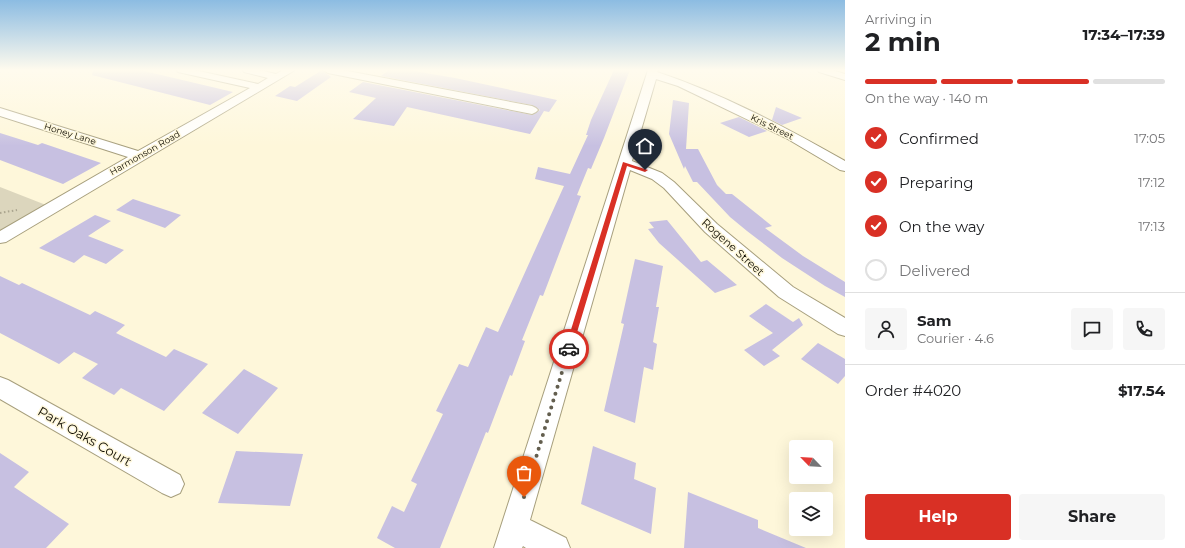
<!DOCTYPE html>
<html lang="en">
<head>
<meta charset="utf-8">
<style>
  body { margin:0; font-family:Montserrat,sans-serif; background:#f6f6f6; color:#202124; height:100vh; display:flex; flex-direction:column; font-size:15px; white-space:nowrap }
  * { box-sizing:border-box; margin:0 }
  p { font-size:13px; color:#757577 }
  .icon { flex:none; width:22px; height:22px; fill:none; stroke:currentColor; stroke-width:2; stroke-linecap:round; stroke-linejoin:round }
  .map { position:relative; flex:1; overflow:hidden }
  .details { display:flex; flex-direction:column; background:#fff; width:340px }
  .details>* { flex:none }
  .needle { width:26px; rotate:295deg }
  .controls { position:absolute; left:789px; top:440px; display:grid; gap:8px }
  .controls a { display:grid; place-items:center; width:44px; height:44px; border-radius:4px; background:#fff; box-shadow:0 4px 16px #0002; font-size:20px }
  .pin { position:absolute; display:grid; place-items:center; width:34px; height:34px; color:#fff; margin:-41px -17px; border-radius:50% 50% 50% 0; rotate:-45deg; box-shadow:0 0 4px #0007 }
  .pin .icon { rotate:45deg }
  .courier { position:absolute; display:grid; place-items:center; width:40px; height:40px; margin:-20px; border:3px solid #d93025; border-radius:50%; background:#fff; color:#222; box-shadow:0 1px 5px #0007 }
  .head em { font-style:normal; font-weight:700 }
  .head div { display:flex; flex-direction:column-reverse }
  .head { display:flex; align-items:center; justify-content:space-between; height:68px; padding:0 20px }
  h1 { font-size:26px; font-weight:700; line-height:30px }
  .bar { display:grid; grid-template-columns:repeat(4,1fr); gap:6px 4px; align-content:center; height:48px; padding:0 20px }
  .bar i { height:5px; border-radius:3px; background:#e0e0e0 }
  .bar .current { background:#d93025 }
  .bar p { grid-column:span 4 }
  .line { display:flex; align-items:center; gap:10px; padding:0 20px; border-top:1px solid #e0e0e0 }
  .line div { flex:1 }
  .round { display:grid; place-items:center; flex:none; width:42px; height:42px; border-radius:4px; background:#f6f6f6 }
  ol { padding:0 20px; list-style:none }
  li { display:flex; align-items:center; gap:12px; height:44px }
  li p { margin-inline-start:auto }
  li .icon { padding:4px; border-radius:50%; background:#d93025; color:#fff; stroke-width:4 }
  li:last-child { color:#757577 }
  li i { width:22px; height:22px; border:2px solid #e0e0e0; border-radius:50% }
  .cta { display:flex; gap:8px; margin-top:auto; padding:8px 20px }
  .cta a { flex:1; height:46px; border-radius:4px; background:#d93025; color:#fff; font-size:16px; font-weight:700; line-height:46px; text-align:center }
  .cta a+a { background:#f6f6f6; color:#202124 }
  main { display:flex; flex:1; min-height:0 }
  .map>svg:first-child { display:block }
</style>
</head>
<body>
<main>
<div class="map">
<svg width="845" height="548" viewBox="0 0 845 548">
  <rect width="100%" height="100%" fill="#fef7da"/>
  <path fill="#dcd6bd" d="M0 187 46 205 0 232Z"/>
  <path fill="#c7c0e1" d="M93 70H140L233 92 210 105 92 75Z
    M322 70 331 77 297 101 275 96 290 86 295 87Z
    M389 70H408L455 78 557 100 549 112 544 111 530 134 407 107 394 126 353 119 376 98 349 92 363 82 532 115 540 110 532 105 381 76Z
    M614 70H630L604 138 591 169 588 168 577 195 581 196 543 296 540 295 522 340 525 341 512 376 510 375 488 433 486 432 440 548H395L377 538 392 506 404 512 417 484 411 481 443 414 436 411 459 364 468 367 486 327 498 332 564 186 535 179 538 167 570 174 588 135H586L591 120Z
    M673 100 689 103 686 149H698L717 185 726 194H732L772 226 765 228 803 256 845 282V297L825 286 782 258 747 231 730 217 697 182H693L685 166 684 169 669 134Z
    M776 107 802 118 782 125 772 120Z
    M739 117 767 131 749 137 720 123Z
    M0 133 38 145 42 143 101 163 63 184 0 160Z
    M133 199 181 215 165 228 116 210Z
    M95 215 111 221 88 236 124 250 106 264 84 255 74 263 39 248Z
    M667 220 701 262 707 260 737 285 715 293 659 243 648 229 654 228 649 222Z
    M635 259 663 266 656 307H659L653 342 657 344 653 370 644 367 635 423 604 411 624 324 621 323Z
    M0 276 19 285 22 283 90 315 95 311 125 325 116 333 166 357 174 349 208 364 164 411 121 388 114 395 82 378 98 364 74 352 59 364 0 333Z
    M766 304 793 322 799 318 803 325 772 350 780 356 764 366 744 350 773 333 749 316Z
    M818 343 845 359V376L838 384 801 359Z
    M244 369 278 388 238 434 202 413Z
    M593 446 636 463 634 479 656 488 651 534 581 504Z
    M236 451 303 454 290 506 218 503Z
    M0 453 29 472 14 487 69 524 46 548H0Z
    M688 492 758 520V528L806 548H684Z"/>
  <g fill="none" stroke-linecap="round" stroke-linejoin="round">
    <g stroke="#a79f7d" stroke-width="2">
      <path id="minor" d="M177 70H194L258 84 268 78 244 72 243 70H259L276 74 283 70H295L6 242 0 243V231L128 157 0 116V108L138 151 250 88 178 72Z
        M323 70H342L532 106 536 108 538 110 536 112 532 114 328 73Z
        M648 70H658L657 72C723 94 785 127 845 161V171L840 170 786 138 678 86 656 79 632 161 662 173 674 182 717 224 793 287 845 318V336L838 334 779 297 705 232 664 188 652 179 630 170 530 520 566 538 570 548H526L523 546 522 548H494Z
        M818 70H832L845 74V80L819 72Z
        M0 377 8 380 180 475 184 484 180 493 171 497 162 493 0 399Z"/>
    </g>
    <path stroke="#aba58f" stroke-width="2" stroke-dasharray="1.5 2.5" stroke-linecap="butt" d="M0 213 17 210"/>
    <use href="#minor" fill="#fff" fill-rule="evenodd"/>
  </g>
  <linearGradient id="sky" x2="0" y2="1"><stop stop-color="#8cbce2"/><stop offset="0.48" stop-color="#fffbee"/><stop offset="1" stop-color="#fffbee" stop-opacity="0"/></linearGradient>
  <rect width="845" height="146" fill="url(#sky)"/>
  <path fill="#d93025" d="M623 162 648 170 645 172 627 166 572 349 569 352 565 349Z"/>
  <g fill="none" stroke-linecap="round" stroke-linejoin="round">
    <path stroke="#635e4e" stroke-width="4" stroke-dasharray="0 7.2" d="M524 497 569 349"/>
  </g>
  <g text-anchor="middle" stroke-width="3" stroke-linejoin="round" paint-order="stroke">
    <g font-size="9" fill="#0f0c02" stroke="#fef7da">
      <text transform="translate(772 127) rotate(26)" y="3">Kris Street</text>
      <text transform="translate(70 134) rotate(17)" y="3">Honey Lane</text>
      <text transform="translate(145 153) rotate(-30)" y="3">Harmonson Road</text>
    </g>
    <g font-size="11" fill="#0f0c02" stroke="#fef7da">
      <text transform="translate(733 247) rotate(42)" y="4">Rogene Street</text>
    </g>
    <g font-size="13" fill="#0f0c02" stroke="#fef7da">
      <text transform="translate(85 436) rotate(30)" y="5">Park Oaks Court</text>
    </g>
  </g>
</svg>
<div class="controls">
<a><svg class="needle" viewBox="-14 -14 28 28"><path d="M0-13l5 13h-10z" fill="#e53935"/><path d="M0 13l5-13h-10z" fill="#757577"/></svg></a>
<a><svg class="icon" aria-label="layers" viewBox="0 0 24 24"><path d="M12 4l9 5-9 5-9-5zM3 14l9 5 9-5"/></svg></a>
</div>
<div class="pin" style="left:524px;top:497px;background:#ea580c"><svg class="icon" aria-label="bag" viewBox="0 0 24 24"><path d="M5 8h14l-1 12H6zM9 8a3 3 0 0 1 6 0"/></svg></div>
<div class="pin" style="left:645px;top:170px;background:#1f2937"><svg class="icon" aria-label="home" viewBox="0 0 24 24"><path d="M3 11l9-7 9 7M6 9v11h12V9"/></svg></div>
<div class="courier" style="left:569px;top:349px"><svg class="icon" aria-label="car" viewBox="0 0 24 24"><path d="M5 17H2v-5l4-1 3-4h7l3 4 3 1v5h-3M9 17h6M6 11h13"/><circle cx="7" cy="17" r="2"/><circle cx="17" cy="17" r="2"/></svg></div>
</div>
<section class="details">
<div class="head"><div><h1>2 min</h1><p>Arriving in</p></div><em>17:34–17:39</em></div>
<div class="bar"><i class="current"></i><i class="current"></i><i class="current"></i><i></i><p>On the way · 140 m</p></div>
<ol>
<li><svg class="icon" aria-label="check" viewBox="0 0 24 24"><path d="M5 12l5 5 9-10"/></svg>Confirmed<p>17:05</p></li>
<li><svg class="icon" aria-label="check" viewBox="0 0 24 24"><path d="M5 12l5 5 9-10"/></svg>Preparing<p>17:12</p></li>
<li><svg class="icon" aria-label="check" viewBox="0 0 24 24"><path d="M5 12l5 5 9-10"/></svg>On the way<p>17:13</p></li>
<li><i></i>Delivered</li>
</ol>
<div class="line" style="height:72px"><a class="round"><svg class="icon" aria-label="person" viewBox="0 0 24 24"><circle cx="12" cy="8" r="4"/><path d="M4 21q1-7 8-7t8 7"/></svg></a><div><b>Sam</b><p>Courier · 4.6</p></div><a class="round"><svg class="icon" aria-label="chat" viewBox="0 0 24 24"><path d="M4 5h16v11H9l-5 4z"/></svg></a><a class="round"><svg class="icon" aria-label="phone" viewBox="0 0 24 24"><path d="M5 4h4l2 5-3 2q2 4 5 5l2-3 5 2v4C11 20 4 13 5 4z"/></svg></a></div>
<div class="line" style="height:52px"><div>Order #4020</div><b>$17.54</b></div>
<div class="cta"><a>Help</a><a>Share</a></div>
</section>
</main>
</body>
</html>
